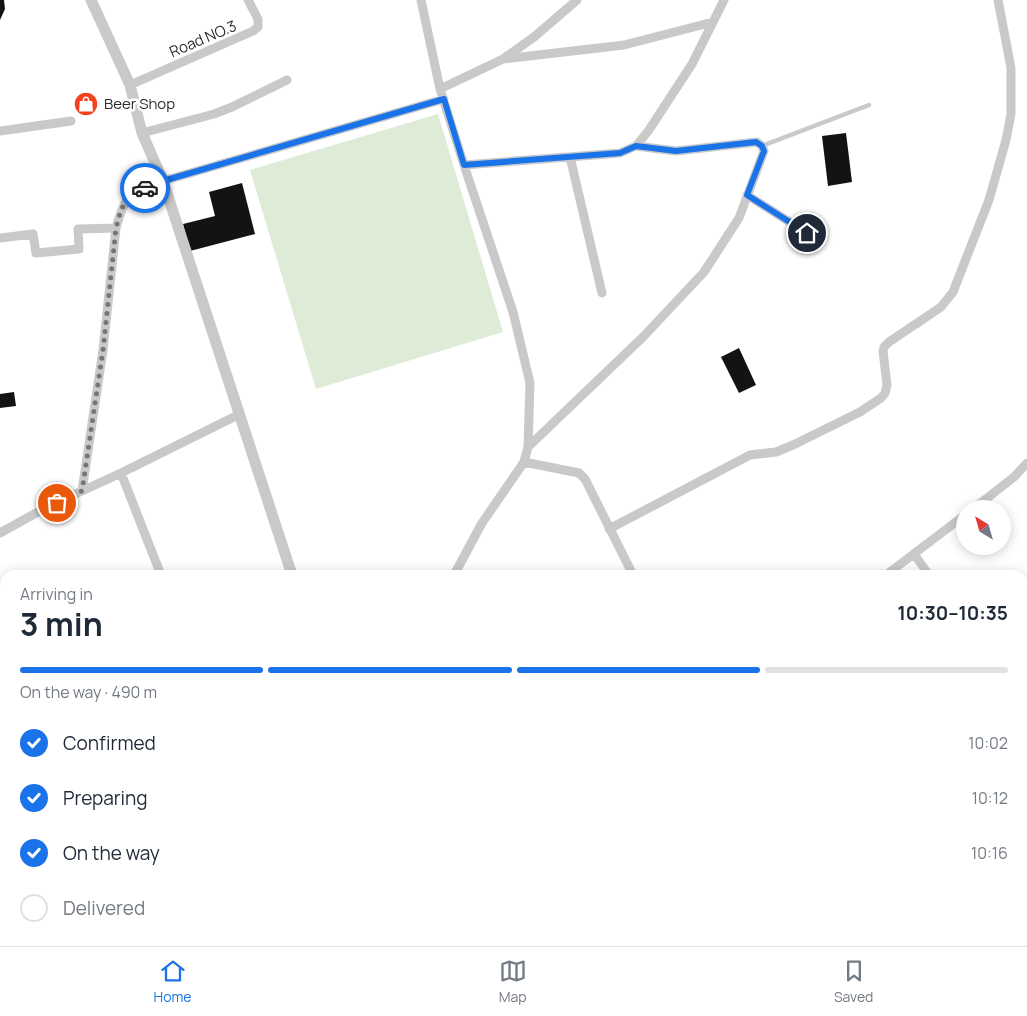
<!DOCTYPE html>
<html lang="en">
<head>
<meta charset="utf-8">
<style>
  body { margin:0; font-family:Manrope,sans-serif; background:#f6f6f7; color:#1f2937; height:100vh; display:flex; flex-direction:column; font-size:19px; white-space:nowrap }
  * { box-sizing:border-box; margin:0 }
  p { font-size:16px; color:#747a83 }
  .icon { flex:none; width:28px; height:28px; fill:none; stroke:currentColor; stroke-width:2; stroke-linecap:round; stroke-linejoin:round }
  .map { position:relative; flex:1; overflow:hidden }
  .panel { position:absolute; left:0px; top:570px; width:1028px; height:376px; display:flex; flex-direction:column; background:#fff; border-radius:15px 15px 0 0; box-shadow:0 2px 12px #0003 }
  .panel>* { flex:none }
  .needle { width:32px; rotate:323deg }
  .controls { position:absolute; left:956px; top:500px; display:grid; gap:10px }
  .controls a { display:grid; place-items:center; width:55px; height:55px; border-radius:50%; background:#fff; box-shadow:0 2px 12px #0003; font-size:25px }
  .pin { position:absolute; display:grid; place-items:center; width:42px; height:42px; color:#fff; margin:-21px; border:2px solid #fff; border-radius:50%; box-shadow:0 1px 5px #0007 }
  .courier { position:absolute; display:grid; place-items:center; width:50px; height:50px; margin:-25px; border:4px solid #1a73e8; border-radius:50%; background:#fff; color:#222; box-shadow:0 1px 6px #0007 }
  .overview em { font-style:normal; font-weight:700 }
  .overview div { display:flex; flex-direction:column-reverse }
  .overview { display:flex; align-items:center; justify-content:space-between; height:85px; padding:0 20px }
  h1 { font-size:32px; font-weight:700; line-height:38px }
  .bar { display:grid; grid-template-columns:repeat(4,1fr); gap:8px 5px; align-content:center; height:60px; padding:0 20px }
  .bar i { height:6px; border-radius:4px; background:#e0e1e3 }
  .bar .active { background:#1a73e8 }
  .bar p { grid-column:span 4 }
  ol { padding:0 20px; list-style:none }
  li { display:flex; align-items:center; gap:15px; height:55px }
  li p { margin-inline-start:auto }
  li .icon { padding:5px; border-radius:50%; background:#1a73e8; color:#fff; stroke-width:4 }
  li:last-child { color:#747a83 }
  li i { width:28px; height:28px; border:2px solid #e0e1e3; border-radius:50% }
  .tab-bar { display:flex; justify-content:space-around; align-items:center; height:70px; border-top:1px solid #e0e1e3; background:#fff; font-size:14px; color:#747a83 }
  .tab-bar a { display:grid; justify-items:center; gap:2px }
  .tab-bar .active { color:#1a73e8 }
  .map>svg:first-child { display:block }
</style>
</head>
<body>
<div class="map">
<svg width="1027" height="946" viewBox="0 0 1027 946">
  <rect width="100%" height="100%" fill="#fff"/>
  <path fill="#ddebd7" d="M438 114 503 332 316 389 250 170Z"/>
  <path fill="#131313" d="M0 0H4L5 9 0 20Z
    M846 133 852 182 828 186 822 136Z
    M242 183 255 234 190 251 183 224 215 216 209 192Z
    M739 348 756 385 739 393 721 357Z
    M14 392 16 406 0 408V394Z"/>
  <g fill="none" stroke-linecap="round" stroke-linejoin="round">
    <path stroke="#c9c9c9" stroke-width="4.5" d="M762 146 869 105"/>
    <path stroke="#c9c9c9" stroke-width="9" d="M421 0 440 89 464 165 513 312 530 383 528 447 524 462 482 523 454 575
      M503 59 624 45 713 22
      M130 85 253 31 258 27V19L248 0
      M440 89 503 59 534 37 577 0
      M0 131 71 121
      M142 133 214 114 232 107 287 80
      M570 157 602 293
      M464 165 620 153 636 146 649 130 692 64 724 0
      M747 195 807 233
      M0 238 33 234 36 253 79 249 78 229 116 228
      M528 447 644 336 704 272 739 218 764 151 762 146 757 142 676 151 636 146
      M524 462 579 473 585 479 633 575
      M121 473 161 575
      M82 491 103 350 116 228C126 191 130 195 163 181L444 99
      M973 509 1014 477 1027 463
      M609 529 750 455 776 452 793 445 860 412 881 398 885 393 887 385 883 351 884 347 889 342 941 307 953 292 989 200 1006 140 1011 114V68L998 0
      M0 533 45 508 121 473 240 414
      M914 554 929 575
      M886 575 965 515
      M0 670 5 688
      M1022 788 1027 784
      M1022 866 1027 884
      M0 903 5 908
      M301 941 305 946
      M707 941V946
      M786 941 788 946
      M877 941V946
      M952 941 953 946
      M239 946 241 941
      M375 946 381 941
      M529 946 538 941"/>
    <path stroke="#c9c9c9" stroke-width="11" d="M91 0 130 85 142 133 163 181 292 575
      M0 702 5 707
      M79 941 81 946
      M479 941 482 946"/>
  </g>
  <g fill="none" stroke-linecap="round" stroke-linejoin="round">
    <path stroke="#767676" stroke-width="5" stroke-dasharray="0 9" d="M57 503 82 491 103 350 116 228C122 206 123 198 145 188"/>
    <path stroke="#1a73e8" stroke-width="6" d="M145 188 163 181 444 99 464 165 620 153 636 146 676 151 756 142 762 146 764 151 747 195 807 233"/>
  </g>
  <defs>
    <g id="shop-disc" transform="scale(1.25)"><circle r="9.5" fill="#f5411c" stroke="#fff"/><path d="M-5-2.5h2.3a2.7 3.5 0 0 1 5.4 0H5L5.5 6h-11ZM-1.5-2.5h3a1.5 2.3 0 0 0-3 0Z" fill="#fff"/></g>
  </defs>
  <g fill-rule="evenodd">
    <use href="#shop-disc" x="86" y="104"/>
  </g>
  <g text-anchor="middle" stroke-width="5" stroke-linejoin="round" paint-order="stroke">
    <g font-size="15" fill="#2c2c2c" stroke="#fff">
      <text transform="translate(203 39) rotate(-23)" y="5">Road NO.3</text>
    </g>
    <g font-size="15" fill="#2c2c2c" stroke="#fff" text-anchor="start">
      <text x="104" y="109">Beer Shop</text>
    </g>
  </g>
</svg>
<div class="controls">
<a><svg class="needle" viewBox="-14 -14 28 28"><path d="M0-13l5 13h-10z" fill="#e53935"/><path d="M0 13l5-13h-10z" fill="#747a83"/></svg></a>
</div>
<div class="pin" style="left:57px;top:503px;background:#ea580c"><svg class="icon" aria-label="bag" viewBox="0 0 24 24"><path d="M5 8h14l-1 12H6zM9 8a3 3 0 0 1 6 0"/></svg></div>
<div class="pin" style="left:807px;top:233px;background:#1f2937"><svg class="icon" aria-label="home" viewBox="0 0 24 24"><path d="M3 11l9-7 9 7M6 9v11h12V9"/></svg></div>
<div class="courier" style="left:145px;top:188px"><svg class="icon" aria-label="car" viewBox="0 0 24 24"><path d="M5 17H2v-5l4-1 3-4h7l3 4 3 1v5h-3M9 17h6M6 11h13"/><circle cx="7" cy="17" r="2"/><circle cx="17" cy="17" r="2"/></svg></div>
<section class="panel">
<div class="overview"><div><h1>3 min</h1><p>Arriving in</p></div><em>10:30–10:35</em></div>
<div class="bar"><i class="active"></i><i class="active"></i><i class="active"></i><i></i><p>On the way · 490 m</p></div>
<ol>
<li><svg class="icon" aria-label="check" viewBox="0 0 24 24"><path d="M5 12l5 5 9-10"/></svg>Confirmed<p>10:02</p></li>
<li><svg class="icon" aria-label="check" viewBox="0 0 24 24"><path d="M5 12l5 5 9-10"/></svg>Preparing<p>10:12</p></li>
<li><svg class="icon" aria-label="check" viewBox="0 0 24 24"><path d="M5 12l5 5 9-10"/></svg>On the way<p>10:16</p></li>
<li><i></i>Delivered</li>
</ol>
</section>
</div>
<nav class="tab-bar">
<a class="active"><svg class="icon" aria-label="home" viewBox="0 0 24 24"><path d="M3 11l9-7 9 7M6 9v11h12V9"/></svg>Home</a>
<a><svg class="icon" aria-label="map" viewBox="0 0 24 24"><path d="M3 6l6-2 6 2 6-2v14l-6 2-6-2-6 2zM9 4v14M15 6v14"/></svg>Map</a>
<a><svg class="icon" aria-label="saved" viewBox="0 0 24 24"><path d="M7 4h10v16l-5-4-5 4z"/></svg>Saved</a>
</nav>
</body>
</html>
